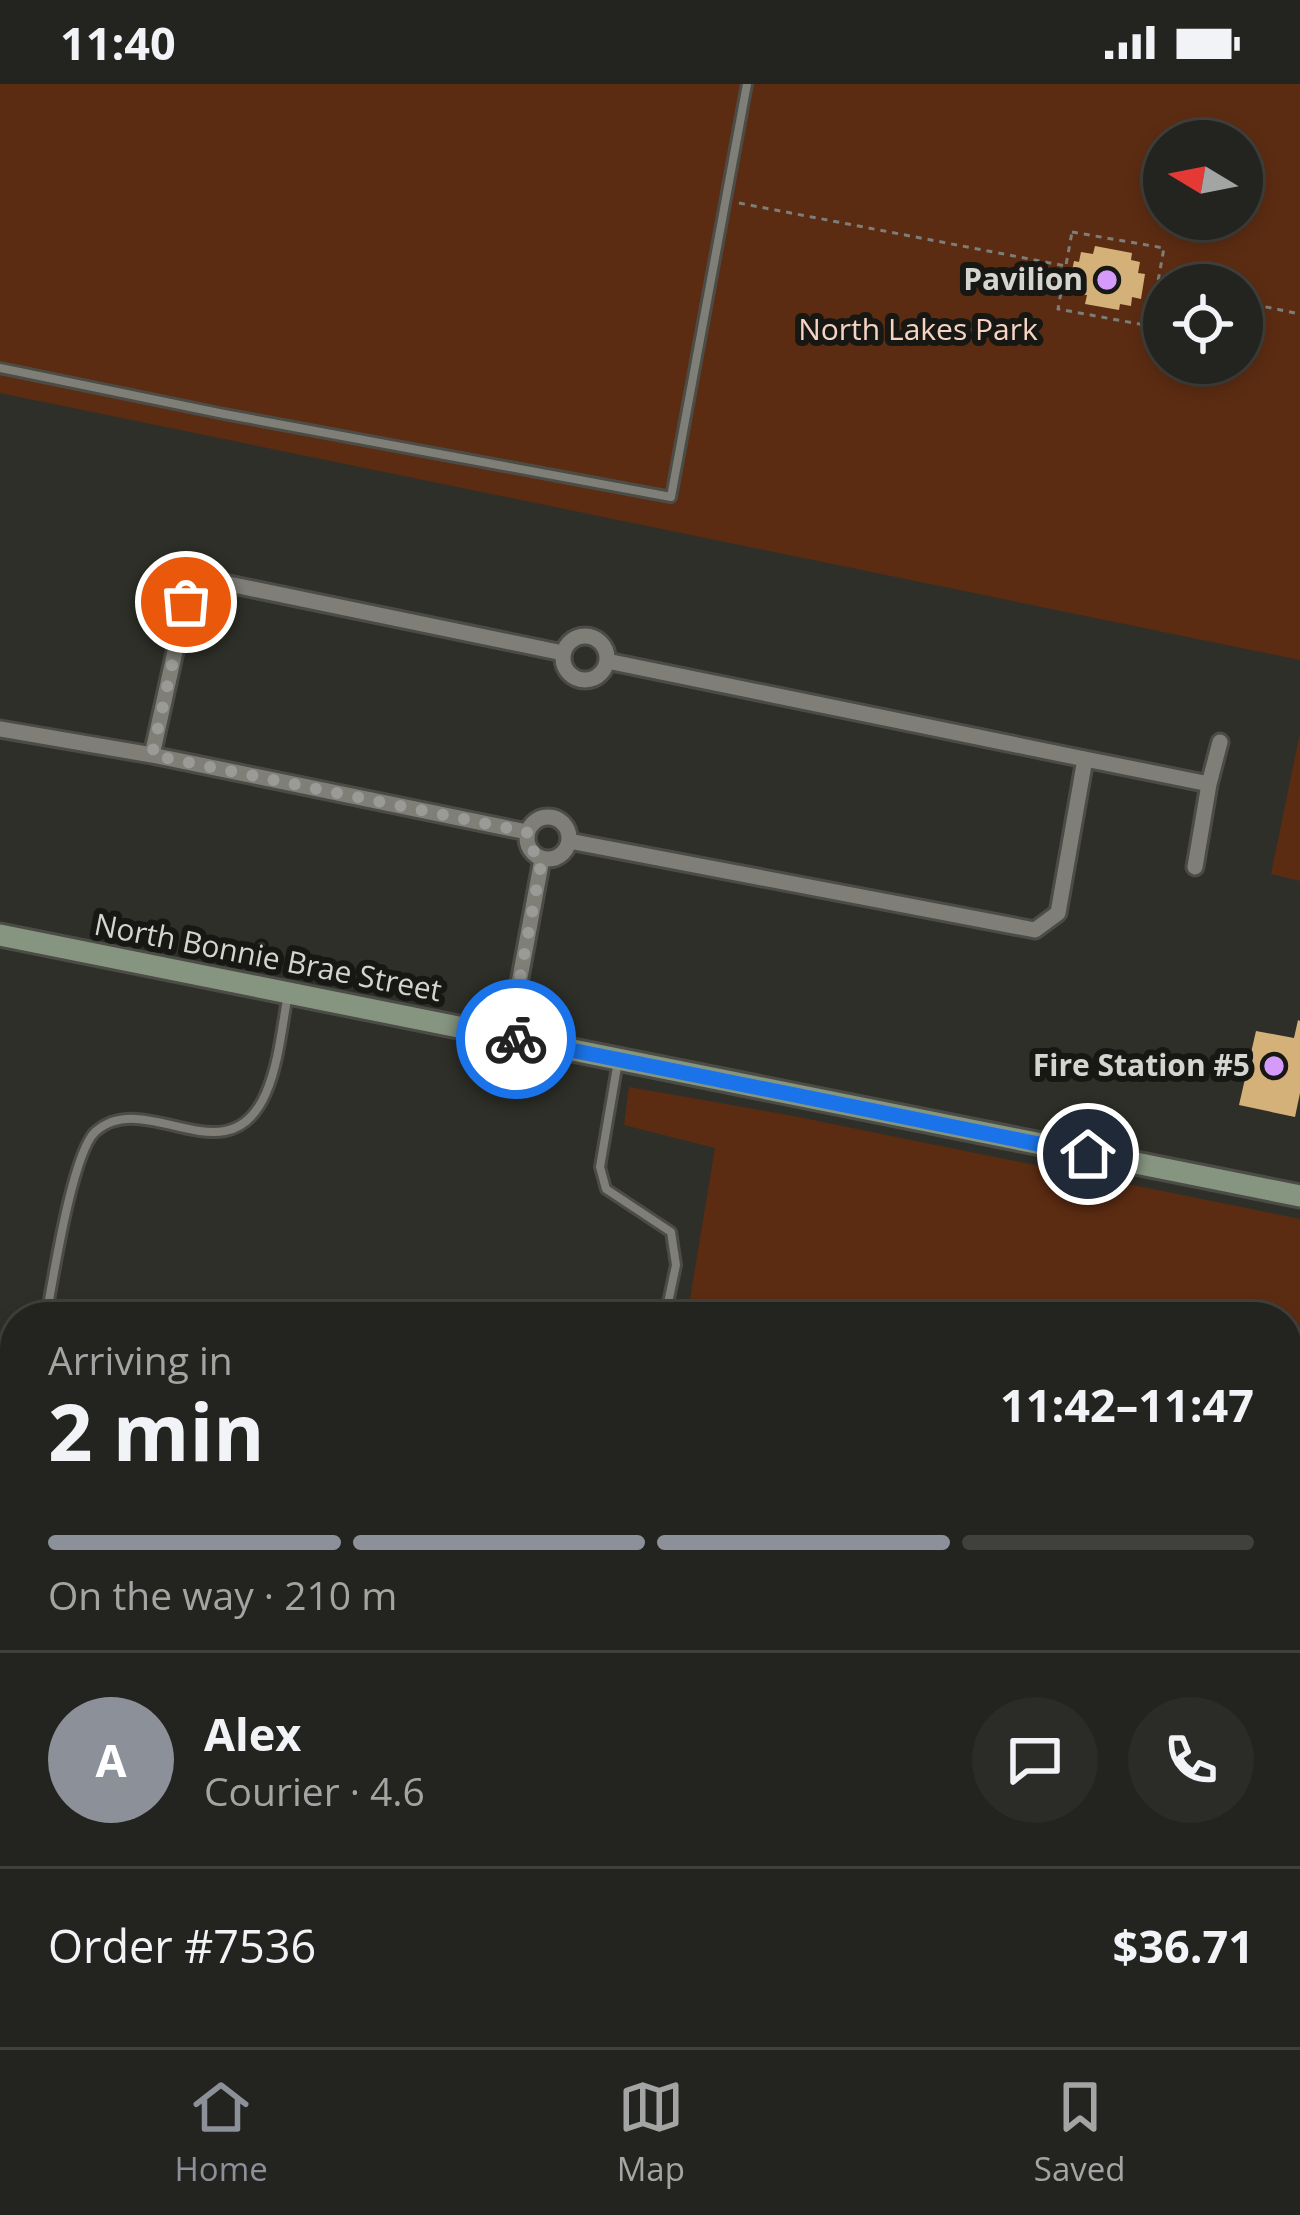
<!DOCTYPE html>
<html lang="en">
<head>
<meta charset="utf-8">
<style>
  body { margin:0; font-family:"Open Sans",sans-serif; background:#2b2b28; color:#f1f3f6; height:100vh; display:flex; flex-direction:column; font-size:45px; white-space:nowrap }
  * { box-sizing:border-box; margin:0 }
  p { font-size:39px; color:#a3a4a4 }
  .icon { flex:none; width:66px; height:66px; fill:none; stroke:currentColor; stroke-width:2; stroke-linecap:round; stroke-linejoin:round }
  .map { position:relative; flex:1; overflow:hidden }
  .panel { position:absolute; left:0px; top:1218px; width:1302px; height:747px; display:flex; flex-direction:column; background:#23231f; border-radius:48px 48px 0 0; box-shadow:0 6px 18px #0003,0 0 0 3px #40403d }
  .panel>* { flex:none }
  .needle { width:78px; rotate:280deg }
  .buttons { position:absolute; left:1143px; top:36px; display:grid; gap:24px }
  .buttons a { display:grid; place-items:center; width:120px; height:120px; border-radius:50%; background:#23231f; box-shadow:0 6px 18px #0003,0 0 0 3px #40403d; font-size:60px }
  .pin { position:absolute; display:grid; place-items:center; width:102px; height:102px; color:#fff; margin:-51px; border:6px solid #fff; border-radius:50%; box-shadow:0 3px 12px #0007 }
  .courier { position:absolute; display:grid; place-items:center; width:120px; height:120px; margin:-60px; border:9px solid #1a73e8; border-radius:50%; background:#fff; color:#222; box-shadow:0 3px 15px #0007 }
  .head em { font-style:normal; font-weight:700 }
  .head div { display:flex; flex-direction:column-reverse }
  .head { display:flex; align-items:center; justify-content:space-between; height:204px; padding:0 48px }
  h1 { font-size:78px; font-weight:700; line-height:90px }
  .bar { display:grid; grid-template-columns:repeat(4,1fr); gap:18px 12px; align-content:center; height:144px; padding:0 48px }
  .bar i { height:15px; border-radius:9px; background:#40403d }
  .bar .active { background:#8c9099 }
  .bar p { grid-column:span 4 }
  .line { display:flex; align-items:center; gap:30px; padding:0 48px; border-top:3px solid #40403d }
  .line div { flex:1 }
  .round { display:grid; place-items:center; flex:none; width:126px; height:126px; border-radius:63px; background:#2b2b28 }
  .status { display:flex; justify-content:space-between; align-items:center; height:84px; padding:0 60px; background:#23231f; direction:ltr }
  .status svg { height:33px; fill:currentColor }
  .menu { display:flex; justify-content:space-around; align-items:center; height:168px; border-top:3px solid #40403d; background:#23231f; font-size:33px; color:#a3a4a4 }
  .menu a { display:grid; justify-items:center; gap:6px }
  .menu .active { color:#8c9099 }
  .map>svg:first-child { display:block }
</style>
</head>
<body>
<div class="status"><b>11:40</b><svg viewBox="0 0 49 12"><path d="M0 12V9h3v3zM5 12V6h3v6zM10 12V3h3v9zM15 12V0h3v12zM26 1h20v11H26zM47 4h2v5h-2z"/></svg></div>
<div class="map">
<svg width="1300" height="1963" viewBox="0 0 1300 1963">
  <rect width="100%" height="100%" fill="#2f2f29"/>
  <path fill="#38392d" d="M0 1815 15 1822V1950H111L112 1963H0Z"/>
  <path fill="#5c2c12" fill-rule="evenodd" d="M0 0H1300V576L0 309ZM1164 57H1242V135H1164ZM1164 201H1242V279H1164Z
    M1300 649V797L1271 790Z
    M629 1003 788 1031 1300 1135V1506L1287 1572V1233H687L715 1064 624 1041Z
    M111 1950H1213L1211 1963H112Z"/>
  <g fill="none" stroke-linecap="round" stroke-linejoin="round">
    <path stroke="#527d72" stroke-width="6" d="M1287 1470 1300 1465
      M587 1950 590 1963
      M534 1963 535 1950
      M560 1963 567 1950"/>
  </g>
  <path fill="#d5b17a" d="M1095 162 1132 169 1131 176 1140 178 1138 189 1145 190 1141 215 1132 213 1131 222 1120 220 1119 226 1085 220 1087 211 1078 210 1079 204 1069 202 1074 177 1079 178 1081 168 1093 170Z
    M1298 936 1300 937V1009L1295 1033 1239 1021 1256 947 1294 954Z"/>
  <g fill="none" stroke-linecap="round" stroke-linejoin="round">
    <g stroke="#4c4c47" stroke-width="14">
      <path id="lane" d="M0 284 224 330 671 413 747 0
        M618 977 600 1083 606 1105 671 1148 676 1181 665 1233
        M46 1233C53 1196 72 1070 95 1048 145 1002 228 1097 266 1009 279 979 282 942 288 910
        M0 1454 15 1382
        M1287 1731 1300 1730"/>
    </g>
    <g stroke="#4c4c47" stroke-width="21">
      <path id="street" d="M563 574a22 22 0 1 1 44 0a22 22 0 1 1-44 0Z
        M607 577 1085 675
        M0 645 152 671
        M527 754a21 21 0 1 1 42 0a21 21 0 1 1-42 0Z
        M527 748 152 671 186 518 224 499 563 569
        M569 757 1035 846 1058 829 1085 675 1209 700 1220 658
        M1195 783 1209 700
        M509 953 542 775"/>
    </g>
    <g stroke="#4c4c47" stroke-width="27">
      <path id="secondary" d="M0 851 1300 1112
        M1287 1664 1300 1596
        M1287 1829 1300 1765
        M1229 1963 1231 1950
        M1260 1963 1263 1950"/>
    </g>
    <path stroke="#7d7e79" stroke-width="3" stroke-dasharray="6 6" stroke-linecap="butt" d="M739 119 1066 182
      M1072 148 1164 164 1150 242 1058 225Z
      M1242 218 1300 230"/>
    <use href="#lane" stroke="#7f7f78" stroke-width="8"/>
    <use href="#street" stroke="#7f7f78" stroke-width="15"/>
    <use href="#secondary" stroke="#85957f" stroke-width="21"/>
  </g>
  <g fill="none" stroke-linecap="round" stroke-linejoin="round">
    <path stroke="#9a9b96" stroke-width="12" stroke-dasharray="0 21.6" d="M186 518 152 671 527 748V761L542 775 509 953 516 955"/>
    <path stroke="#1a73e8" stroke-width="15" d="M516 955 1088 1070"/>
  </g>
  <g fill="#d59bfa" stroke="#171714" stroke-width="4.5">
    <circle cx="1107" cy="196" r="12"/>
    <circle cx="1274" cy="982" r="12"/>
  </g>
  <g text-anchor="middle" stroke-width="12" stroke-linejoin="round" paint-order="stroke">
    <g font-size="30" font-weight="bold" fill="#d4d5d1" stroke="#171714" text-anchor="end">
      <text x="1083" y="206">Pavilion</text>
      <text x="1250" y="992">Fire Station #5</text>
    </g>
    <g font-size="30" fill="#f6d3c3" stroke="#171714">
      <text x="918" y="256">North Lakes Park</text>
    </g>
    <g font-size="30" fill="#d4d5d1" stroke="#171714">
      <text transform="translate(268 874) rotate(11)" y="10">North Bonnie Brae Street</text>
    </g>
  </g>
</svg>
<div class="buttons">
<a><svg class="needle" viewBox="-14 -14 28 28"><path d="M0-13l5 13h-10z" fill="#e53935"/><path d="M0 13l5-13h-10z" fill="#a3a4a4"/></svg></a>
<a><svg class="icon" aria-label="locate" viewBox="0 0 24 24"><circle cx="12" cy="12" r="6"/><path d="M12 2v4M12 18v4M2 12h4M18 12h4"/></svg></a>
</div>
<div class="pin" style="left:186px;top:518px;background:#ea580c"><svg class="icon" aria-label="bag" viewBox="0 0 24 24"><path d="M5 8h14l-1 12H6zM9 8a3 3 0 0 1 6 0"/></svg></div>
<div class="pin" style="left:1088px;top:1070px;background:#1f2937"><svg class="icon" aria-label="home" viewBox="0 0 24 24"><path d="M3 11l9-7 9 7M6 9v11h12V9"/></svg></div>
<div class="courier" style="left:516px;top:955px"><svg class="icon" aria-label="bike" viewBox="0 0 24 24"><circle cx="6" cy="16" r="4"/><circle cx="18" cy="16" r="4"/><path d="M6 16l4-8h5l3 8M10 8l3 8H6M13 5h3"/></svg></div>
<section class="panel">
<div class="head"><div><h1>2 min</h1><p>Arriving in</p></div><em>11:42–11:47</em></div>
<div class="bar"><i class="active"></i><i class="active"></i><i class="active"></i><i></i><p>On the way · 210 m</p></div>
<div class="line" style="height:216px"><b class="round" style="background:#8c9099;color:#fff">A</b><div><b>Alex</b><p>Courier · 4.6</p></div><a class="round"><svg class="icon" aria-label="chat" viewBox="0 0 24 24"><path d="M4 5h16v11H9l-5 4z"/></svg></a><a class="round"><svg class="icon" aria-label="phone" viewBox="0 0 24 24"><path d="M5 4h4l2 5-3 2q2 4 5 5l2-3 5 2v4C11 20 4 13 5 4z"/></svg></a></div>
<div class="line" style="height:156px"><div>Order #7536</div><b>$36.71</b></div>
</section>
</div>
<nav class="menu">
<a class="active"><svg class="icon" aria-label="home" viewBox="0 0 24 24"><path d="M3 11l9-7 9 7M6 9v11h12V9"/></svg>Home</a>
<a><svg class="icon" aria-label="map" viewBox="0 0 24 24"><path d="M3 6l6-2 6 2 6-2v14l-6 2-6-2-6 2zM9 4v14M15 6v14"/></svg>Map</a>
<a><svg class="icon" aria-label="saved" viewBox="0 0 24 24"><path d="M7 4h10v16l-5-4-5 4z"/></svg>Saved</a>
</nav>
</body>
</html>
